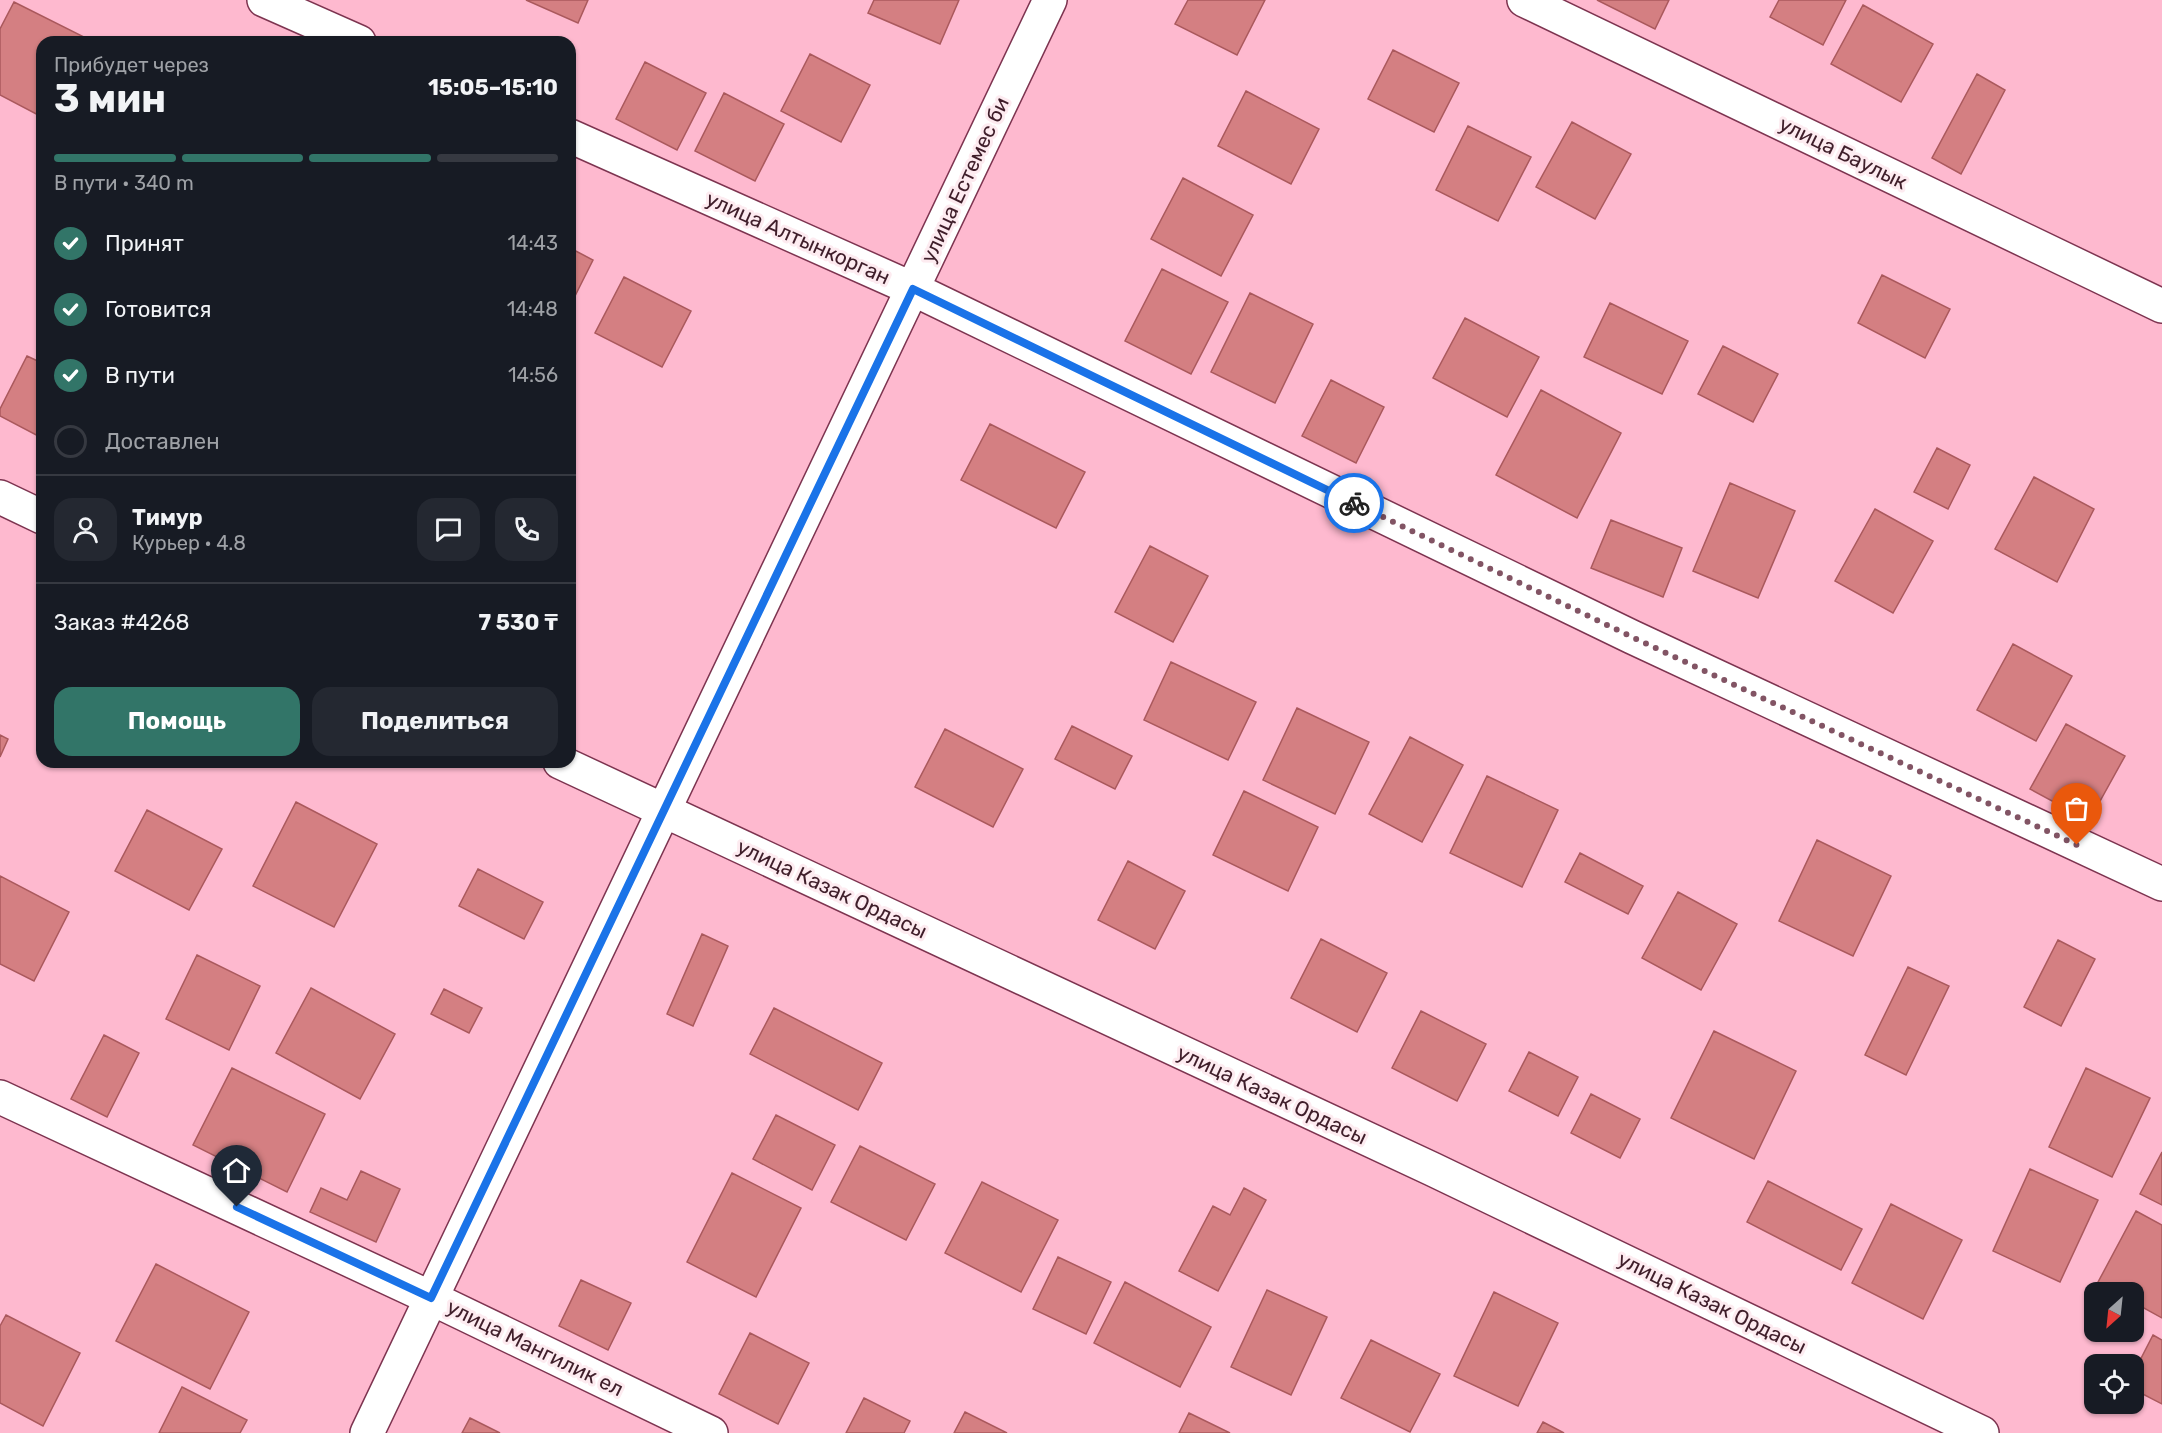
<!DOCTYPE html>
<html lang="ru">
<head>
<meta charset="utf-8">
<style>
  body { margin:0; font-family:Rubik,sans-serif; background:#242831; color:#f1f3f6; height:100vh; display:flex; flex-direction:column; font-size:22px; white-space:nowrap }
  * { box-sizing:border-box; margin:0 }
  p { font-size:20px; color:#9ea1a6 }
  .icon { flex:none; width:33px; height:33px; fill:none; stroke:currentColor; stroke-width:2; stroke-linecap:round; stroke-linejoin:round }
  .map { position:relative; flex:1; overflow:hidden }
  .panel { position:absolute; left:36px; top:36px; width:540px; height:732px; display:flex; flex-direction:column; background:#171b24; border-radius:18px; box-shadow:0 2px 4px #0004 }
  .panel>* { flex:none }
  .needle { width:39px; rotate:207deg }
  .fabs { position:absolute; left:2084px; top:1282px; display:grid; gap:12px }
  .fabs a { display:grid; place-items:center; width:60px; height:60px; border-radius:12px; background:#171b24; box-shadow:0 2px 4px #0004; font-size:30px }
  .pin { position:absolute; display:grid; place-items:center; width:51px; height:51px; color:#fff; margin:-62px -26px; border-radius:50% 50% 50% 0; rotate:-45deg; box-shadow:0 0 6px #0007 }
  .pin .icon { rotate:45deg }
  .courier { position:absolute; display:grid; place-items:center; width:60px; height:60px; margin:-30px; border:4px solid #1a73e8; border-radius:50%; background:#fff; color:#222; box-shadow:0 2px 8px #0007 }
  .summary em { font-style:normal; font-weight:700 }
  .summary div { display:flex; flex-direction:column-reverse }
  .summary { display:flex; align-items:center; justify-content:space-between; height:102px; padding:0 18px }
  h1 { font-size:39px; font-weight:700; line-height:45px }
  .bar { display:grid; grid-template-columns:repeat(4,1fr); gap:9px 6px; align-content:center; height:72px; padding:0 18px }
  .bar i { height:8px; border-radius:4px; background:#363941 }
  .bar .active { background:#327568 }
  .bar p { grid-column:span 4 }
  .line { display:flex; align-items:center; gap:15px; padding:0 18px; border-top:2px solid #363941 }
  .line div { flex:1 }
  .round { display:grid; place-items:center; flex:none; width:63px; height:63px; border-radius:18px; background:#242831 }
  ol { padding:0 18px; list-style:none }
  li { display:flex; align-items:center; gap:18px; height:66px }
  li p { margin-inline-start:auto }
  li .icon { padding:6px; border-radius:50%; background:#327568; color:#fff; stroke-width:4 }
  li:last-child { color:#9ea1a6 }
  li i { width:33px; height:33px; border:3px solid #363941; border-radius:50% }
  .cta { display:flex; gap:12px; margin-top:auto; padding:12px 18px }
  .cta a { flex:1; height:69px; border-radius:18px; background:#327568; color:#fff; font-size:24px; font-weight:700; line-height:69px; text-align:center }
  .cta a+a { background:#242831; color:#f1f3f6 }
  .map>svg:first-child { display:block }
</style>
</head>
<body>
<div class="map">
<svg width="2162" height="1433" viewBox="0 0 2162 1433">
  <rect width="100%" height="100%" fill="#feb9cf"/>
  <path fill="#d47f82" stroke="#aa595d" stroke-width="1.5" d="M526 0H588L578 23Z
    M874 0H959L940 44 868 13Z
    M1188 0H1265L1237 55 1175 24Z
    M1597 0H1669L1655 29Z
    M1779 0H1846L1823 45 1770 17Z
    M14 2 86 38 84 42H42V117L0 95V29Z
    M1863 5 1933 44 1901 102 1831 64Z
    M1393 50 1459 83 1434 132 1368 99Z
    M810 54 870 85 841 142 781 111Z
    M645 62 706 93 677 150 616 119Z
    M1977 74 2005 90 1961 174 1932 158Z
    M1246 91 1319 129 1291 184 1218 146Z
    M724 93 784 124 755 181 695 151Z
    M1572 122 1631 154 1595 219 1536 187Z
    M1468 126 1531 157 1498 221 1436 190Z
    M1183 178 1253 215 1221 276 1151 239Z
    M570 248 593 260 570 306Z
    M1162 269 1228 302 1191 374 1125 341Z
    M1882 275 1950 309 1925 358 1858 323Z
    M624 277 691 311 662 367 595 333Z
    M1250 293 1313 324 1275 403 1211 372Z
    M1610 303 1688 341 1662 394 1584 357Z
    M1465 318 1539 357 1507 417 1433 378Z
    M1723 346 1778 374 1753 422 1698 394Z
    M27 356 42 363V438L0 416V409Z
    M1331 380 1384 407 1356 463 1302 436Z
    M1541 390 1621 433 1577 518 1496 475Z
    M990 424 1085 472 1056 528 961 480Z
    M1937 448 1970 465 1948 509 1914 492Z
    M2034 477 2094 509 2057 582 1995 549Z
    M1730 483 1795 511 1758 598 1693 571Z
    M1875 509 1933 541 1893 613 1835 581Z
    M1611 520 1682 548 1663 597 1591 568Z
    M1150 546 1208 576 1173 642 1115 612Z
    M2013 644 2072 676 2036 741 1977 710Z
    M1171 662 1256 702 1228 760 1144 720Z
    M1297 708 1369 742 1335 814 1263 780Z
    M2066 724 2125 756 2089 821 2030 789Z
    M1072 726 1132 756 1115 789 1055 759Z
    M945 729 1023 769 993 827 915 787Z
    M0 735 8 739 0 757Z
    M1410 737 1463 765 1422 842 1369 814Z
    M1487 776 1558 810 1522 887 1450 853Z
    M1244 791 1318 827 1288 891 1213 855Z
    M296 802 377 844 334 927 253 886Z
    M147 810 222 849 189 910 115 871Z
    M1817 840 1891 876 1853 956 1779 921Z
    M1580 853 1643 886 1628 914 1565 882Z
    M1128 861 1185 891 1155 949 1098 920Z
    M478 869 543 902 524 939 459 906Z
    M0 876 69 912 34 981 0 964Z
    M1678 892 1737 924 1701 990 1642 958Z
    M702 934 728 946 693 1026 667 1014Z
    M1321 939 1387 973 1357 1032 1291 998Z
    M2058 940 2095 959 2061 1026 2024 1007Z
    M197 955 260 986 229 1050 166 1019Z
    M1908 967 1949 986 1906 1075 1865 1055Z
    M311 988 395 1034 360 1099 276 1053Z
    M444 989 482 1008 469 1033 431 1014Z
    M774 1008 882 1063 858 1110 750 1054Z
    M1421 1011 1486 1044 1457 1101 1392 1068Z
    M1714 1031 1796 1071 1754 1159 1671 1118Z
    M104 1035 139 1053 107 1117 71 1099Z
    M1529 1052 1578 1077 1558 1116 1509 1091Z
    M232 1068 325 1114 287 1192 193 1145Z
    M2086 1068 2150 1098 2112 1177 2049 1147Z
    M1591 1094 1640 1119 1620 1158 1571 1133Z
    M776 1115 835 1145 812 1190 753 1159Z
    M860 1146 935 1184 906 1240 831 1202Z
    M2162 1152V1205L2140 1194Z
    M2030 1169 2098 1200 2060 1282 1993 1251Z
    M361 1171 400 1189 376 1242 310 1212 321 1188 347 1200Z
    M732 1173 801 1208 756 1297 687 1262Z
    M1768 1181 1862 1229 1841 1270 1747 1222Z
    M982 1182 1058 1220 1021 1292 945 1253Z
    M1244 1188 1266 1200 1218 1291 1179 1271 1213 1206 1230 1215Z
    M1891 1204 1962 1240 1923 1319 1852 1283Z
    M2136 1211 2162 1225V1318L2133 1302V1293H2115L2097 1284Z
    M1058 1257 1111 1282 1086 1334 1033 1309Z
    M156 1264 249 1312 210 1389 116 1341Z
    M581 1280 631 1303 608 1350 559 1326Z
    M1125 1282 1211 1327 1180 1387 1094 1343Z
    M1267 1290 1327 1317 1291 1395 1231 1367Z
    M1494 1292 1558 1323 1518 1406 1454 1376Z
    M6 1315 80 1353 43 1426 0 1403V1326Z
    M750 1333 809 1363 778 1424 719 1394Z
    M2153 1335 2162 1340V1404L2133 1389V1374Z
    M1371 1340 1440 1374 1410 1432 1341 1398Z
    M182 1387 247 1420 240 1433H159Z
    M864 1398 910 1421 904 1433H846Z
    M965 1412 1007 1433H954Z
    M1189 1413 1230 1433H1179Z
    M470 1418 500 1433H462Z
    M1543 1422 1564 1433H1537Z"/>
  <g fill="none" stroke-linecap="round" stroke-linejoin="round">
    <g stroke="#7d3450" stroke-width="36">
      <path id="minor" d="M264 0 359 42
        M1524 0 2162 306
        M570 136 913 289 1632 637 2162 884
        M0 497 42 517
        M560 762 1432 1169 1982 1433
        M0 1097 431 1298 711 1433
        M367 1433 1050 0"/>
    </g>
    <use href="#minor" stroke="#fff" stroke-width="33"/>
  </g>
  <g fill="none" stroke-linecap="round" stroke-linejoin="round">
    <path stroke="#825464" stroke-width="6" stroke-dasharray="0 10.8" d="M1354 503 1632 637 2077 845"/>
    <path stroke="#1a73e8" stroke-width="8" d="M237 1207 431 1298 913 289 1354 503"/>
  </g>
  <g text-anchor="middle" stroke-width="6" stroke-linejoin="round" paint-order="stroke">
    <g font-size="21" fill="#3f1e2a" stroke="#fdebf0">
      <text transform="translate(1843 153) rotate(26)" y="7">улица Баулык</text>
      <text transform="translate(965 180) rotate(-65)" y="7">улица Естемес би</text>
      <text transform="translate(798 238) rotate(24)" y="7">улица Алтынкорган</text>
      <text transform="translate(832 889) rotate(25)" y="7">улица Казак Ордасы</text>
      <text transform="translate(1272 1095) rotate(25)" y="7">улица Казак Ордасы</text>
      <text transform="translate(1712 1303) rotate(26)" y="7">улица Казак Ордасы</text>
      <text transform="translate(535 1348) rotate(26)" y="7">улица Мангилик ел</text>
    </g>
  </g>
</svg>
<div class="fabs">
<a><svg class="needle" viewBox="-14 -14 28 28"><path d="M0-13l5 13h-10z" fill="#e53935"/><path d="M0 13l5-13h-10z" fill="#9ea1a6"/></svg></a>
<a><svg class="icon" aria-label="locate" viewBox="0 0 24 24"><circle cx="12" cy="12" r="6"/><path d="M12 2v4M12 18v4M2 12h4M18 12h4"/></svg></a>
</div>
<div class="pin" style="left:2077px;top:845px;background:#ea580c"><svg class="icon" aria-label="bag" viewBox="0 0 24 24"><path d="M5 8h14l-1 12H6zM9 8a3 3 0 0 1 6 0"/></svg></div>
<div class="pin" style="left:237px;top:1207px;background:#1f2937"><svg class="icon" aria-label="home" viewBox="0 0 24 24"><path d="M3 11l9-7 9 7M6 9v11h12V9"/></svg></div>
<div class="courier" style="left:1354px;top:503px"><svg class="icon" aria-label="bike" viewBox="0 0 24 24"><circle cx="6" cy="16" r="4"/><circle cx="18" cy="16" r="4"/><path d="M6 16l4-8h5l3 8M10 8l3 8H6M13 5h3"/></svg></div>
<section class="panel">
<div class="summary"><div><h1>3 мин</h1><p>Прибудет через</p></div><em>15:05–15:10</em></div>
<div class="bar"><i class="active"></i><i class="active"></i><i class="active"></i><i></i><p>В пути · 340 m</p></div>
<ol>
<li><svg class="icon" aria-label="check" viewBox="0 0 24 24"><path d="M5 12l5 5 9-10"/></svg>Принят<p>14:43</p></li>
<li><svg class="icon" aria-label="check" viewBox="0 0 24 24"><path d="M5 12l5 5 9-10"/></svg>Готовится<p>14:48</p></li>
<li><svg class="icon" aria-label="check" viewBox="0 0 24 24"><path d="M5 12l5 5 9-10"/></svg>В пути<p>14:56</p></li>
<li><i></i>Доставлен</li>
</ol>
<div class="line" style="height:108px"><a class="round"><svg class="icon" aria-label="person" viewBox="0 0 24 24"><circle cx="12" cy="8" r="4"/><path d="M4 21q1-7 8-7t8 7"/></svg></a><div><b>Тимур</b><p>Курьер · 4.8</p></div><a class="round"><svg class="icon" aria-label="chat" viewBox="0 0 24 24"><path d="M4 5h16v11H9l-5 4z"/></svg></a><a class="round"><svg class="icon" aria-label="phone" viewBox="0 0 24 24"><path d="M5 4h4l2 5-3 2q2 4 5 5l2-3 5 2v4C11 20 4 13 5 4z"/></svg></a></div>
<div class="line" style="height:78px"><div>Заказ #4268</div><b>7 530 ₸</b></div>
<div class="cta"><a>Помощь</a><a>Поделиться</a></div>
</section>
</div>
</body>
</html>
